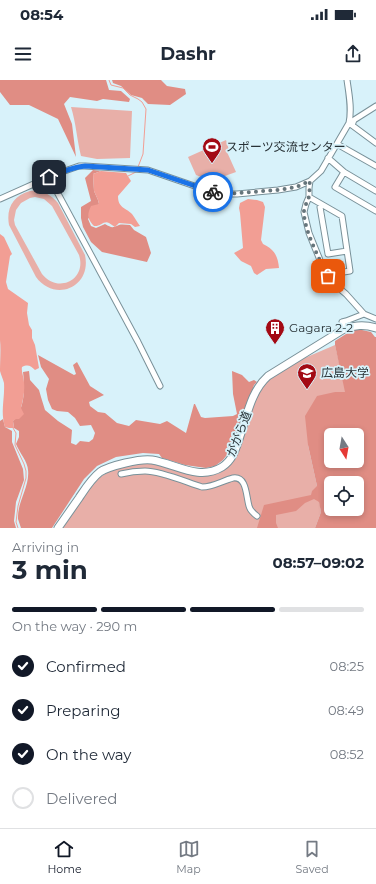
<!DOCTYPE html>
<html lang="en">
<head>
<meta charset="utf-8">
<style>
  body { margin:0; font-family:Montserrat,"Noto Sans JP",sans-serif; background:#f2f2f3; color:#1f2937; height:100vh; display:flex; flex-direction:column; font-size:15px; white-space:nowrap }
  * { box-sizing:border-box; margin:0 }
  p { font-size:13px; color:#747a83 }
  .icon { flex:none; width:22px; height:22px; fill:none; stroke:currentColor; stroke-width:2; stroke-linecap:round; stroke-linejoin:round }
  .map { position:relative; height:448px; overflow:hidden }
  .drawer { display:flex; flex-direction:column; background:#fff; flex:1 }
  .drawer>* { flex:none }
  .needle { width:26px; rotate:169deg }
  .tools { position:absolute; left:324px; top:348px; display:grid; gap:8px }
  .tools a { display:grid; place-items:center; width:40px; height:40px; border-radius:6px; background:#fff; box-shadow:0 2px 6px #0003; font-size:20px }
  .pin { position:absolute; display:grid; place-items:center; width:34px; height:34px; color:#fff; margin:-17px; border-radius:8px; box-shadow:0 2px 6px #0006 }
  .courier { position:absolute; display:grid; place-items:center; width:40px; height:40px; margin:-20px; border:3px solid #1a73e8; border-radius:50%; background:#fff; color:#222; box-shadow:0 1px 5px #0007 }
  .overview em { font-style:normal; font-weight:700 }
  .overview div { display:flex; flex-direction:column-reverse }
  .overview { display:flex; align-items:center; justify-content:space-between; height:68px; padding:0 12px }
  h1 { font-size:26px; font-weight:700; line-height:30px }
  .bar { display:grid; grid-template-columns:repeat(4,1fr); gap:6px 4px; align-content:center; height:48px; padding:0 12px }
  .bar i { height:5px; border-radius:3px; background:#e0e1e3 }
  .bar .active { background:#111827 }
  .bar p { grid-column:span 4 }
  ol { padding:0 12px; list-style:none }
  li { display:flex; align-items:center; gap:12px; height:44px }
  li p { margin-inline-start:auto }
  li .icon { padding:4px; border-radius:50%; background:#111827; color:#fff; stroke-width:4 }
  li:last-child { color:#747a83 }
  li i { width:22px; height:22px; border:2px solid #e0e1e3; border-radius:50% }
  .status { display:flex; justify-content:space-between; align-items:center; height:28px; padding:0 20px; background:#fff; direction:ltr }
  .status svg { height:11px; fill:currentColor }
  header { display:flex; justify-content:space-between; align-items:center; height:52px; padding:0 12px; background:#fff; font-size:18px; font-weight:700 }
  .tab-bar { display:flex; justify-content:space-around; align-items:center; height:56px; border-top:1px solid #e0e1e3; background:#fff; font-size:11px; color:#747a83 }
  .tab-bar a { display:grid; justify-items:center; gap:2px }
  .tab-bar .active { color:#111827 }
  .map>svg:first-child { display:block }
</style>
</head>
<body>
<div class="status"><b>08:54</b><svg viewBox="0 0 49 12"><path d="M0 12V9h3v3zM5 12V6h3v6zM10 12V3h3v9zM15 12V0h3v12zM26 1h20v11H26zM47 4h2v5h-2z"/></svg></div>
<header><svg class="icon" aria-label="menu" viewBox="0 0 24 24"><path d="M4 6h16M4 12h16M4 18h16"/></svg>Dashr<svg class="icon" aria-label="share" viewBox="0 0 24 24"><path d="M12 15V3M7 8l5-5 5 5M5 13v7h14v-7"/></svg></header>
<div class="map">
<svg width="376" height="448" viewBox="0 0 376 448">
  <rect width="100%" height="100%" fill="#d8f2fa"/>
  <path fill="#e8afa8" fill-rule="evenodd" d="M71 27 132 31 130 78 97 79 81 76C77 60 76 43 71 27Z
    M226 60 229 70 227 72 236 92 211 101 196 95 188 77Z
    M30 111C42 110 50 114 58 123L85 175C92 207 55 223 36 197L9 145C6 128 13 116 30 111ZM35 117 44 119 52 126 79 175C87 200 58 214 42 194L15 145 14 140 16 130 21 123 30 118Z
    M335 265 346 312H335L308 365 317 406 321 432 315 448H62L86 412 100 397 112 390 136 384 149 383 161 385 192 395 207 396 220 393 229 384 249 325 272 292Z"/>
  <path fill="#e08d84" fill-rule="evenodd" d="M0 0H106L109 10 121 11 130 19 129 22 103 19 97 21 70 17 64 24 72 44 76 77 58 39 29 25H10L0 12Z
    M112 0H161L167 6 185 9 186 14 170 25 148 24 142 18 131 15 121 6 113 3Z
    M93 90 101 91 93 94 94 111 98 120 99 124 88 139 91 146 96 148 105 144C112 148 112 148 119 145 122 144 126 145 130 145L134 150 146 157 151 173 147 182 102 172 91 162 83 147 81 138V127L91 121 85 98Z
    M357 247 362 250 371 252 375 257H376V448H315L321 432 319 422 314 419 305 423 296 431 276 435V443L278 448H257L264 425 311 415 312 411 317 406 308 365 305 336 317 316 335 312H345L335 265V261ZM331 355H357V381H331ZM331 403H357V429H331Z
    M38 275 74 295 76 294 73 285 77 282 90 306 104 315 89 322 90 326 98 332 105 333 117 343 129 346 136 340 160 344 167 341 186 353 194 324H195L201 337 205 338 233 336 237 334 233 314 232 291 242 295 249 302 254 300 257 302 254 305 240 347 230 371 223 380 215 386 206 388 185 385 162 378 159 374 143 373 116 377 97 386 84 399 52 448H21C20 445 19 442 18 439 17 422 30 407 28 390 28 382 19 372 16 364L19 357V351L14 348 13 341C25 330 25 307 23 292L29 291 30 300 39 310 41 317 45 330 58 341 72 350 71 363 76 365 80 361 89 362 93 359 95 353 91 345 80 346 75 338 68 332 57 331 52 329 48 320 46 309 49 299 41 287Z
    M3 339 5 347 12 351V362L23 389 24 400 16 422 14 441 16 448H0V341Z"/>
  <path fill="#f29e94" d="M101 91 126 93 131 101 118 116C118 128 125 127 132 134 135 138 137 142 140 146L135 147 131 144 119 143 115 147C113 146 111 144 109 143 104 140 100 147 94 146 87 138 87 135 91 126L99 124 98 120 94 111 93 94Z
    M248 119 257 120 263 122 265 127 261 160 263 164C274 169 278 176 279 188L266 189 257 195 254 193 251 186 241 181 234 173 243 168 240 133 239 128 240 123Z
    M0 154 4 157 12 174 10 176 6 202 8 209 28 223 27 233 29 245 32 250V258L35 265 39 288 35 290C31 286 28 284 22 287 21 292 24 297 24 302 25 312 23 319 21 328L24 334 19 339H16L13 341 14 348H9L5 347C0 331 5 319 4 303 3 299 1 295 0 291 0 281 1 270 0 260Z"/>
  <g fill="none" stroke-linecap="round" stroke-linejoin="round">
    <path stroke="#f29e94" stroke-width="1" d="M109 0 111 5 123 8 130 15 138 19 142 22 146 29 143 74 138 87
      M128 96 136 92
      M13 348 16 353 15 365 24 384 26 391V398L18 426 16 442 18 448"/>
    <g stroke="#799199" stroke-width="7">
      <path id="street" d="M349 43 376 63
        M352 45 354 40 376 26
        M337 64 376 86
        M328 78 344 92 376 111
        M344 92 335 107 376 131
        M49 97 138 262 160 306
        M310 101 309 108V117L306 124 304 132 309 153 322 185 333 203 346 214 364 234 376 239
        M309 117 342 136 350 191 331 194 328 196
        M0 119 56 94 79 86H85L148 90 215 113 225 114H237L278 110 296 107 310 101 321 91 349 43C352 29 349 14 347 0
        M321 124 320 127 328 174 347 171
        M344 249 342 242 346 241 364 234
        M121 394C129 392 137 391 145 391 161 391 186 402 202 407 213 407 222 401 233 398 247 396 246 416 249 426 250 430 253 433 257 436"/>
    </g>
    <g stroke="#799199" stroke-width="9">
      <path id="secondary" d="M58 448C65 438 72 428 79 418 85 409 91 399 100 392 109 386 141 378 152 380 176 384 199 401 222 387 233 380 236 368 240 356 247 336 251 311 268 296L344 249C355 245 364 244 376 248"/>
    </g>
    <use href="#street" stroke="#fff" stroke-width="5"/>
    <use href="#secondary" stroke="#fff" stroke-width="7"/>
  </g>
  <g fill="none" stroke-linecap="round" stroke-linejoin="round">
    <path stroke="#66757b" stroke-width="4" stroke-dasharray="0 7.2" d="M213 112 225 114 278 110 296 107 310 101C309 106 310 111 309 116 308 122 304 126 304 131 303 148 320 181 328 196"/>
    <path stroke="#1a73e8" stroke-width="5" d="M49 97C61 92 73 87 85 86L148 90 213 112"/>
  </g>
  <defs>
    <g id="stadium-pin" transform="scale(1)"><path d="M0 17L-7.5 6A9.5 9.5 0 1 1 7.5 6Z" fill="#a30a14" stroke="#d8f2fa"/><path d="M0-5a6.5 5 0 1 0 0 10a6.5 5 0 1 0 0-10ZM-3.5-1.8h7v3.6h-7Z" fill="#fff"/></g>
    <g id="building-pin" transform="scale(1)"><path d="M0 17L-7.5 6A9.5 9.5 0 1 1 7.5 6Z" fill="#a30a14" stroke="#d8f2fa"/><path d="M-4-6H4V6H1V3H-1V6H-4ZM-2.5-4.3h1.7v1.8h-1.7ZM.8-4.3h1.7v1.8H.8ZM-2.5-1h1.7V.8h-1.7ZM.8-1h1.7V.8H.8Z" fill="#fff"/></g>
    <g id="university-pin" transform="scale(1)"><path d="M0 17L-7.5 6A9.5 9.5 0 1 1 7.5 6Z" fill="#a30a14" stroke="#d8f2fa"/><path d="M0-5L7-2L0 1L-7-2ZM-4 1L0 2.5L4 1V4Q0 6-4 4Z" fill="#fff"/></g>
  </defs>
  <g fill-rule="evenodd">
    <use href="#stadium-pin" x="212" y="67"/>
    <use href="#building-pin" x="275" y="248"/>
    <use href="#university-pin" x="307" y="293"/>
  </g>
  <g text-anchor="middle" stroke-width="3.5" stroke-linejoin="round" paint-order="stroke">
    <g font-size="12" fill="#283236" stroke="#d8f2fa" text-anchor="start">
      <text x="226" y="71">スポーツ交流センター</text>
      <text x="289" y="252">Gagara 2-2</text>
      <text x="321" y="297">広島大学</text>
    </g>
    <g font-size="12" fill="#283236" stroke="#d8f2fa">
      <text transform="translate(239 354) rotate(-69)" y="4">ががら道</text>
    </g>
  </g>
</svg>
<div class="tools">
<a><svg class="needle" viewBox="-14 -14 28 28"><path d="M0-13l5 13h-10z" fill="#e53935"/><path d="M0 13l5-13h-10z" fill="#747a83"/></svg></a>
<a><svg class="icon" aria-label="locate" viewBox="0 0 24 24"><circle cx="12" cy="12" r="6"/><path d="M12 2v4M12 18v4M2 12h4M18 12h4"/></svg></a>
</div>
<div class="pin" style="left:328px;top:196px;background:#ea580c"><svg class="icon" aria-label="bag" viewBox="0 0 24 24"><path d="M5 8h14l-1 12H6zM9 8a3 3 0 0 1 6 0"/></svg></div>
<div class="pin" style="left:49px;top:97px;background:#1f2937"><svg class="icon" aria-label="home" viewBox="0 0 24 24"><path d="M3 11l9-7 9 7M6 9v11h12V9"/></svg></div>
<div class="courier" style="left:213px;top:112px"><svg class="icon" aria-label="bike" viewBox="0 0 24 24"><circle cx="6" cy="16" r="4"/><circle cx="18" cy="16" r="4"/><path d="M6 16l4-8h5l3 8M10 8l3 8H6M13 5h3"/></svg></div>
</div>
<section class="drawer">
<div class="overview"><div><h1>3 min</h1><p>Arriving in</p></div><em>08:57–09:02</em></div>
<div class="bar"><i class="active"></i><i class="active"></i><i class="active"></i><i></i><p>On the way · 290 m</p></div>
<ol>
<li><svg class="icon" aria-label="check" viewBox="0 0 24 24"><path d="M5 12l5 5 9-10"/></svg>Confirmed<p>08:25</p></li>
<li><svg class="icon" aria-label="check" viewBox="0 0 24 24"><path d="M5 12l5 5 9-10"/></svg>Preparing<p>08:49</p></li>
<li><svg class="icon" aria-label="check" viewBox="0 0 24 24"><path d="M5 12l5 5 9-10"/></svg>On the way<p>08:52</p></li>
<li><i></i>Delivered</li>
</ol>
</section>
<nav class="tab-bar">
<a class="active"><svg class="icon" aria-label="home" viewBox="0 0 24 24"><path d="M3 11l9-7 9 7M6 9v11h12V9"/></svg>Home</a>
<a><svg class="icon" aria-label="map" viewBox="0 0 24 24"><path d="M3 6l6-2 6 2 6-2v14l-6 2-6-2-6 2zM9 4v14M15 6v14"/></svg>Map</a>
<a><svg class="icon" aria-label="saved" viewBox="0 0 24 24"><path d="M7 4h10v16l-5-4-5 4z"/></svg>Saved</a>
</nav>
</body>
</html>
